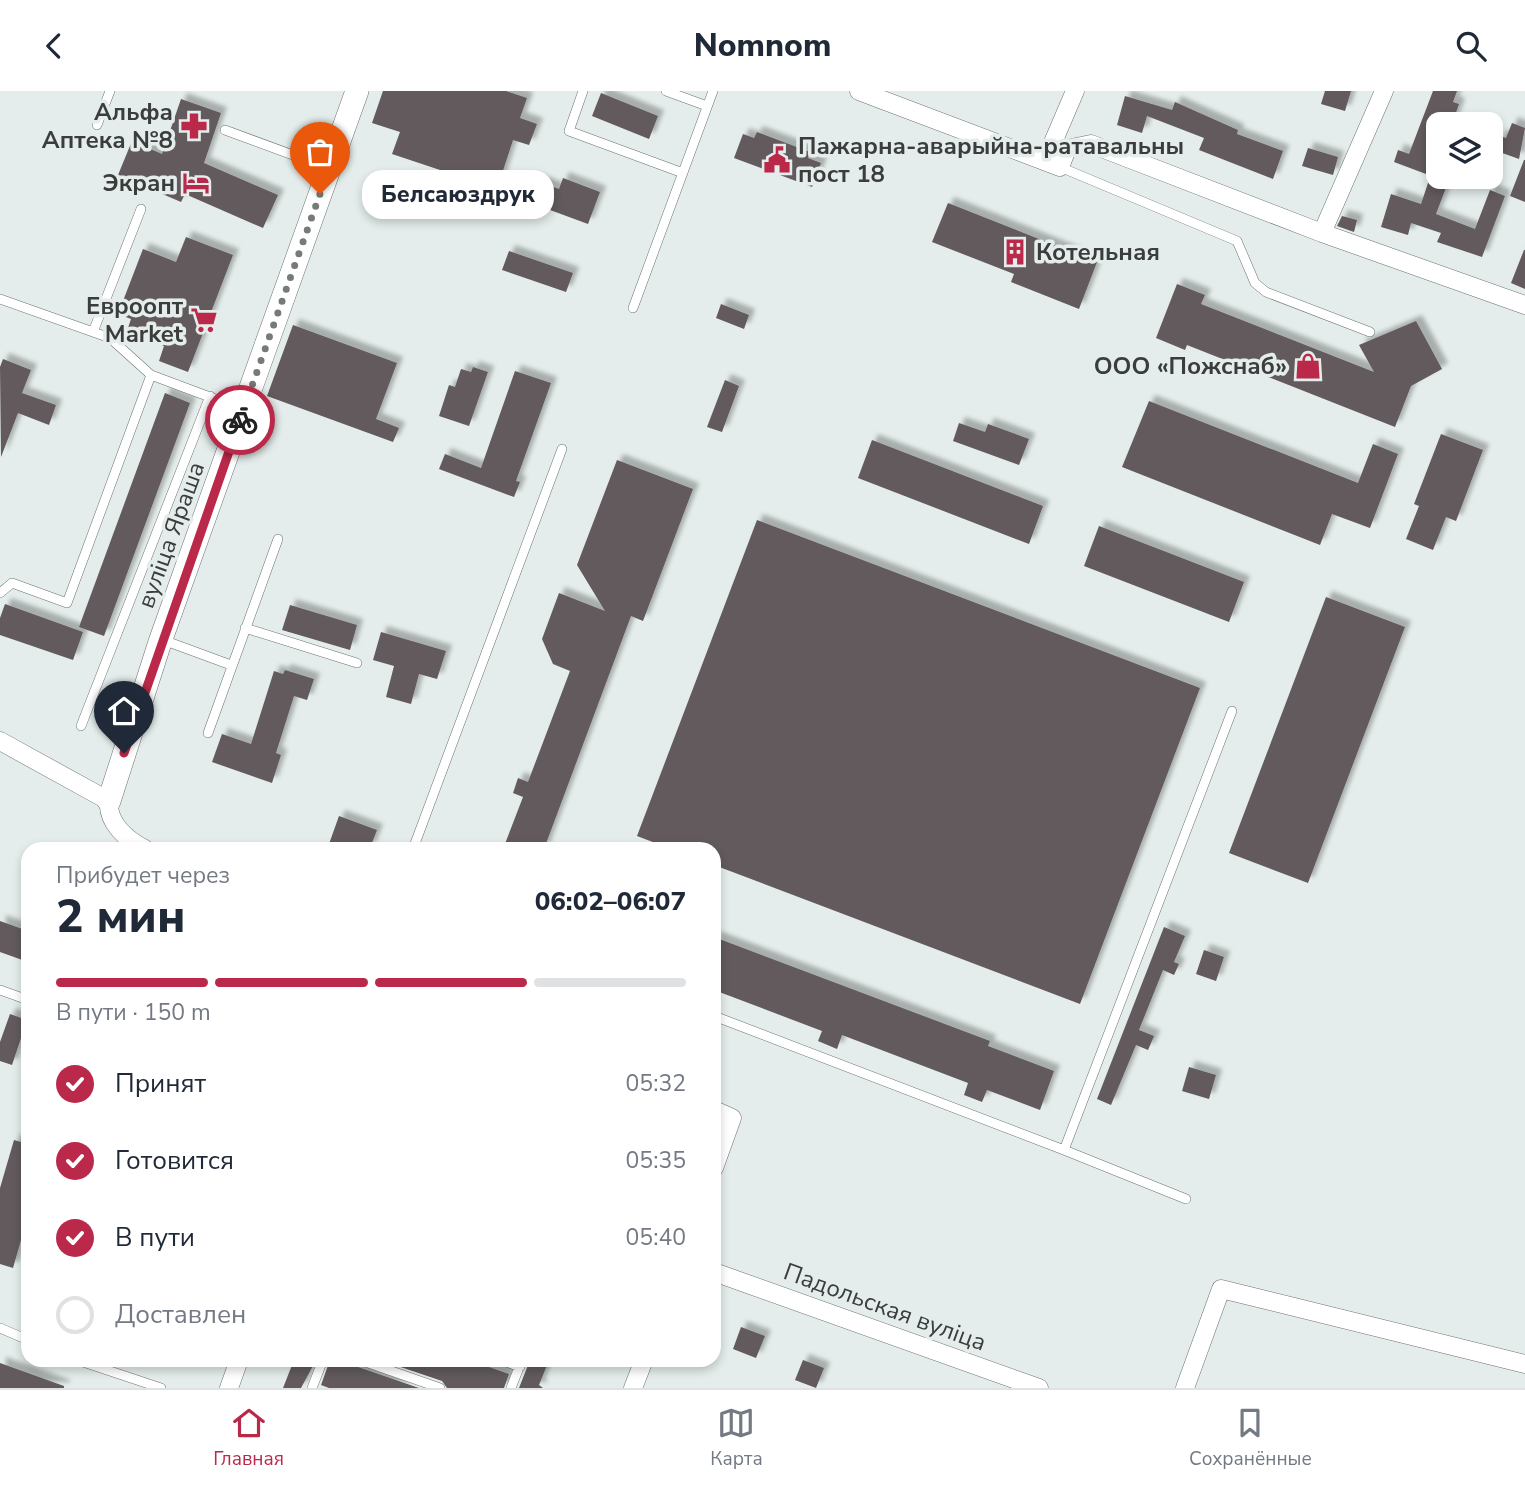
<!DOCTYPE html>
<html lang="ru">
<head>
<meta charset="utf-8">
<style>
  body { margin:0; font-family:"Nunito Sans",sans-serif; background:#f6f6f7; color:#1f2937; height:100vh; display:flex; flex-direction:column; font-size:26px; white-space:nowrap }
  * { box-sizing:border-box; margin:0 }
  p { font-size:23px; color:#747a83 }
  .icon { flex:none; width:38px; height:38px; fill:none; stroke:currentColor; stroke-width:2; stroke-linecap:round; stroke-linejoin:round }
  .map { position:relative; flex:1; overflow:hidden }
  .details { position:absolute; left:21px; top:751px; width:700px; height:525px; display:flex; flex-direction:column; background:#fff; border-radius:21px; box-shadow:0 4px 10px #0003 }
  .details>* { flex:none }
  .tools { position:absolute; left:1426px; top:21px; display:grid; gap:14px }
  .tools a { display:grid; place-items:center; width:77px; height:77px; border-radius:14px; background:#fff; box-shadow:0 4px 10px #0003; font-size:35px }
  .pin { position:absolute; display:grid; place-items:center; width:60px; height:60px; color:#fff; margin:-72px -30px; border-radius:50% 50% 50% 0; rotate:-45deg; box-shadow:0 0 7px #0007 }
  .pin .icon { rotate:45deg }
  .courier { position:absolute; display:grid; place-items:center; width:70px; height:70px; margin:-35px; border:5px solid #ba2949; border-radius:50%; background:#fff; color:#222; box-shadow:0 2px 9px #0007 }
  .bubble { position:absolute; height:49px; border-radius:21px; background:#fff; box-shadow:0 4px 10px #0003; font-size:23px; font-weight:800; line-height:49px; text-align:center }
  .head em { font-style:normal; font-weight:800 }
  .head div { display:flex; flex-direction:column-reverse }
  .head { display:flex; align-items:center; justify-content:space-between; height:119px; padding:0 35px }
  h1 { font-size:46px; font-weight:800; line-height:52px }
  .bar { display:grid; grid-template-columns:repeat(4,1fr); gap:10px 7px; align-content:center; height:84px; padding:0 35px }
  .bar i { height:9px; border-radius:5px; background:#e0e1e3 }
  .bar .selected { background:#ba2949 }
  .bar p { grid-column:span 4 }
  ol { padding:0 35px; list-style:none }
  li { display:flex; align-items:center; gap:21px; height:77px }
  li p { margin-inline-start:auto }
  li .icon { padding:7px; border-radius:50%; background:#ba2949; color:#fff; stroke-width:4 }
  li:last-child { color:#747a83 }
  li i { width:38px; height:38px; border:4px solid #e0e1e3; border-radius:50% }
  header { display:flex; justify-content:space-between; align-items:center; height:91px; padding:0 35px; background:#fff; font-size:32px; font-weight:800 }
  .dock { display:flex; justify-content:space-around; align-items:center; height:98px; border-top:2px solid #e0e1e3; background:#fff; font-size:19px; color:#747a83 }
  .dock a { display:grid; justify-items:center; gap:4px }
  .dock .selected { color:#ba2949 }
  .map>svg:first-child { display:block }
</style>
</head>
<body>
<header><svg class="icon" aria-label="back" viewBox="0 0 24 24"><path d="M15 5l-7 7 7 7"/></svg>Nomnom<svg class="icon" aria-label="search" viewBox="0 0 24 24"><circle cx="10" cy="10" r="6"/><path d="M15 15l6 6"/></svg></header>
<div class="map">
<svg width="1525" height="1297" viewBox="0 0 1525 1297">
  <defs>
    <filter id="shadow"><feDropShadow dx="6" dy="-6" stdDeviation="2" flood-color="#0004"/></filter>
  </defs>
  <rect width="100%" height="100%" fill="#e4edeb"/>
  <path fill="#625a5b" filter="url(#shadow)" d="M383 0H506L527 7 520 27 537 33 529 54 513 49 497 98 392 63 400 41 372 32Z
    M1325 0H1351L1345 20 1321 13Z
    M1433 0H1457L1453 11 1459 13 1452 33H1438V86H1450L1436 123 1475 138 1490 99 1505 105 1482 166 1437 151 1441 142 1411 132 1408 144 1381 136 1391 103 1421 113 1430 86H1434L1394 71 1398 59 1409 63Z
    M601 2 658 25 649 48 592 25Z
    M1125 5 1172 19 1175 11 1238 39 1237 43 1283 60 1273 88 1199 59 1204 47 1147 25 1142 42 1117 34Z
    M181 8 221 22 204 72 278 104 263 137 185 103 181 111 118 84 132 50 162 63Z
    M1512 32 1525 37 1519 68 1494 59 1500 45 1506 47Z
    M757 41 810 61 808 67 821 72 812 96 734 67 743 43 754 47Z
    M1308 57 1338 66 1333 84 1302 75Z
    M1524 69H1525V111L1510 105Z
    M563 87 600 101 588 133 523 109 531 88 559 98Z
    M948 112 1097 171 1079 218 1011 191 1014 183 932 151Z
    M1342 125 1357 129 1354 141 1337 135Z
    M186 146 233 164 188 281 159 270 164 255 127 240 131 228 118 223 143 158 176 171Z
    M1524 159H1525V198L1511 192Z
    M509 160 573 182 566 201 502 179Z
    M1177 193 1205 204 1201 213 1374 281 1359 254 1416 230 1442 278 1411 295 1395 336 1187 254 1185 259 1156 247Z
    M721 213 749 224 744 238 716 227Z
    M293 234 397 272 376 328 399 337 393 351 267 305Z
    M3 268 31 279 22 302 56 314 49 334 18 322 1 366 0 276Z
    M473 276 488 281 469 335 439 325 449 294 455 296 461 278 471 281Z
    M515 280 551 292 516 390 520 391 514 406 439 378 445 363 481 377Z
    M725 289 739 295 722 341 707 336Z
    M165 302 190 312 104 545 79 536Z
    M1149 310 1358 392 1373 353 1398 363 1370 437 1332 423 1320 454 1122 376Z
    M959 332 985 341 988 333 1029 348 1019 374 953 350Z
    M1441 343 1483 359 1456 430 1446 426 1433 459 1406 448 1419 415 1414 413Z
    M872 349 1043 415 1029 453 858 387Z
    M617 369 693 398 643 530 631 525 544 758H503L523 706 513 702 518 687 528 691 570 580 553 573 542 548 559 502 605 520 577 474Z
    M757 429 1200 597 1080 913 714 774V758H671L637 745Z
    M1099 435 1244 491 1229 531 1084 475Z
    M1326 506 1405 536 1308 792 1229 762Z
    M5 513 83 541 73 569 0 544V527Z
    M290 514 357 534 350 559 282 539Z
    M381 541 446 560 437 588 419 583 411 613 386 606 394 575 373 569Z
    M285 579 314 588 307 609 294 605 276 662 281 664 272 692 212 671 222 643 251 653 274 580 283 583Z
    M339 725 377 739 370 757 340 758 329 753Z
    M0 830 28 840V871L0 861Z
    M1164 836 1185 845 1174 871 1179 873 1174 884 1163 879 1139 939 1154 945 1148 959 1136 954 1111 1014 1097 1008Z
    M714 846 990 950 988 955 1054 980 1040 1019 987 999 982 1011 964 1004 968 992 842 944 837 958 818 950 822 940 714 899Z
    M1204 859 1224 866 1216 890 1196 883Z
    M10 923 27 929 12 974 0 970V951Z
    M1189 976 1216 984 1209 1008 1182 1000Z
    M14 1049 28 1053V1143L23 1142 13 1177 0 1173V1097Z
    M741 1236 765 1245 756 1267 733 1258Z
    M294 1269H316L301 1297H283Z
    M330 1269H353L358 1276 419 1297H329L321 1294Z
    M380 1269H469L509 1283 504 1297H447L442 1290Z
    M530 1269H549L539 1294 543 1297H519Z
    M803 1269 824 1277 816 1297 795 1289Z
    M0 1272 64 1295V1297H0Z"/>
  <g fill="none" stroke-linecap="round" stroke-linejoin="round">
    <g stroke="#6c7372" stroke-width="10">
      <path id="service" d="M583 0 569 40 683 82
        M666 0 707 15
        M97 34 110 0
        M225 39 328 77
        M1060 76 1237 150 1255 192 1266 201 1370 241
        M0 208 110 247 151 284
        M633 217 713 0
        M93 241 141 118
        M0 502 12 492 67 512 151 284 242 318
        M245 537 357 572
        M163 549 231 574
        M81 635 210 305
        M208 642 278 448
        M413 758 562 358
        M0 899 28 909
        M714 925 1064 1059 1232 620
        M1064 1059 1186 1108
        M0 1237 28 1249
        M77 1269 161 1297
        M360 1269 440 1297
        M501 1269 520 1276
        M312 1297 323 1269
        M511 1297 522 1269"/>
    </g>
    <g stroke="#6c7372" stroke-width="19">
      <path id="minor" d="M859 0 1060 76 1067 58 1091 53 1322 142 1525 214
        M1045 70 1075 0
        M1322 142 1384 0
        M0 650 109 710C107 732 127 749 145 758
        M714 1019 732 1027 714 1077
        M714 1181 1039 1297
        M229 1297 239 1269
        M633 1297 644 1269
        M1185 1297 1221 1198 1525 1273"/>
    </g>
    <g stroke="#6c7372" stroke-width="24">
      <path id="tertiary" d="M109 710 161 548 357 0"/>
    </g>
    <use href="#service" stroke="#fff" stroke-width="9"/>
    <use href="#minor" stroke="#fff" stroke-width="18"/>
    <use href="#tertiary" stroke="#fff" stroke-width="23"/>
  </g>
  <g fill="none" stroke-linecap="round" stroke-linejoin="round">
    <path stroke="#767b79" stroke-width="7" stroke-dasharray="0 12.6" d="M240 329 320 103"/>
    <path stroke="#ba2949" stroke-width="9" d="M124 662 240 329"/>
  </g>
  <defs>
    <g id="pharmacy-bare" transform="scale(2.1)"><path d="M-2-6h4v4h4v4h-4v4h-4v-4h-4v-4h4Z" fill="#ba2949" stroke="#e4edeb" stroke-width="2.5" paint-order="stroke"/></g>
    <g id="civic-bare" transform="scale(2.1)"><path d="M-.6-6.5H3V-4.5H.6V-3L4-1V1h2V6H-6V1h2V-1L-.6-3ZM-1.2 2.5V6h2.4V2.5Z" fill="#ba2949" stroke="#e4edeb" stroke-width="2.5" paint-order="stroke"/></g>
    <g id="hotel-bare" transform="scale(2.1)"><path d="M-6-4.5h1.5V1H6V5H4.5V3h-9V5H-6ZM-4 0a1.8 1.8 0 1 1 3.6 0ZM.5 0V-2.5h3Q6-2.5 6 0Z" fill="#ba2949" stroke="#e4edeb" stroke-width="2.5" paint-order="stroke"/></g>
    <g id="building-bare" transform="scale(2.1)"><path d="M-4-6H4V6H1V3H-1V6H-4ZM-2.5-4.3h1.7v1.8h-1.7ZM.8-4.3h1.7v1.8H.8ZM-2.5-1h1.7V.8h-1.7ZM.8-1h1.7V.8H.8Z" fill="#ba2949" stroke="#e4edeb" stroke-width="2.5" paint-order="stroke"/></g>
    <g id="supermarket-bare" transform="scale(2.1)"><path d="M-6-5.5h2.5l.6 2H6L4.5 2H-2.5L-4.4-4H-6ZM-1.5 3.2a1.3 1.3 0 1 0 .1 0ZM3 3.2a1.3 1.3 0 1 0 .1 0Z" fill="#ba2949" stroke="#e4edeb" stroke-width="2.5" paint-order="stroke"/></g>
    <g id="shop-bare" transform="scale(2.1)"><path d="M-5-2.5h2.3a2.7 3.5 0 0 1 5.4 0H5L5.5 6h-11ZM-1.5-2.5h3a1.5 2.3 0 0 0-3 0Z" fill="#ba2949" stroke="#e4edeb" stroke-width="2.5" paint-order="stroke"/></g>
  </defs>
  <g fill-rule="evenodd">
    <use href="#pharmacy-bare" x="194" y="35"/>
    <use href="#civic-bare" x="777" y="69"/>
    <use href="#hotel-bare" x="196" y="92"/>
    <use href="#building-bare" x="1015" y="161"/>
    <use href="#supermarket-bare" x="204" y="229"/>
    <use href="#shop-bare" x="1308" y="275"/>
  </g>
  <g text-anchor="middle" stroke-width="7" stroke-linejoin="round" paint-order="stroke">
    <g font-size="24" font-weight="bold" fill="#3a3d3c" stroke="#e4edeb" text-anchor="end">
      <text x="173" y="29">Альфа<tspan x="173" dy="28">Аптека №8</tspan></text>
      <text x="798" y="63" text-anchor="start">Пажарна-аварыйна-ратавальны<tspan x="798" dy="28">пост 18</tspan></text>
      <text x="175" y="100">Экран</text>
      <text x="1036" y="169" text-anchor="start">Котельная</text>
      <text x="183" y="223">Евроопт<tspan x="183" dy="28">Market</tspan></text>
      <text x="1287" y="283">ООО «Пожснаб»</text>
    </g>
    <g font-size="24" fill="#3a3d3c" stroke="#e4edeb">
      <text transform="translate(171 444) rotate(-70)" y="8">вуліца Яраша</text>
      <text transform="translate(885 1216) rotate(20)" y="8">Падольская вуліца</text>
    </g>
  </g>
</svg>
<div class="tools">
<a><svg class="icon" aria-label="layers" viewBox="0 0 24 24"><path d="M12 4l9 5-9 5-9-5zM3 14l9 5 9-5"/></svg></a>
</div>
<div class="pin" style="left:320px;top:103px;background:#ea580c"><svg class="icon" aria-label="bag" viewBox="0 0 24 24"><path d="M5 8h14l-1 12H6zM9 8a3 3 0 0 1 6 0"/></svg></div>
<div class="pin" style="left:124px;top:662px;background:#1f2937"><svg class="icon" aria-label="home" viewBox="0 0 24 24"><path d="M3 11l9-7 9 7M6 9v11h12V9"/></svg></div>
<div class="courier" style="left:240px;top:329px"><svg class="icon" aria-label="bike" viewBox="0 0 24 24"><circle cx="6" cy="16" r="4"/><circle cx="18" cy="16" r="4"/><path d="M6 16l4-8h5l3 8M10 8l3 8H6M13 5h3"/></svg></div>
<div class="bubble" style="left:362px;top:79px;width:192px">Белсаюздрук</div>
<section class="details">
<div class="head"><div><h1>2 мин</h1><p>Прибудет через</p></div><em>06:02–06:07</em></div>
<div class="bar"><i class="selected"></i><i class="selected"></i><i class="selected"></i><i></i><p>В пути · 150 m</p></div>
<ol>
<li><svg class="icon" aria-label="check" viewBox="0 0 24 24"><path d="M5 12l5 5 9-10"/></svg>Принят<p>05:32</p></li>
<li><svg class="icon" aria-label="check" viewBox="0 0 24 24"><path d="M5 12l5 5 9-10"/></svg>Готовится<p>05:35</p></li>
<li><svg class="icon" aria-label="check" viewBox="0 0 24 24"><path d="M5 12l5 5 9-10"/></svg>В пути<p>05:40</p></li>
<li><i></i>Доставлен</li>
</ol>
</section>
</div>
<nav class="dock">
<a class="selected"><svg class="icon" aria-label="home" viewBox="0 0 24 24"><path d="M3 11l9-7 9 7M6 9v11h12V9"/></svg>Главная</a>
<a><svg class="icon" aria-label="map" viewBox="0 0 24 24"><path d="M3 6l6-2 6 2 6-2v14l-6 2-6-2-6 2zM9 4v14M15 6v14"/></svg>Карта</a>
<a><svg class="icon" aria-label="saved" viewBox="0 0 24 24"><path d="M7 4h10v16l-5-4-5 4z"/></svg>Сохранённые</a>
</nav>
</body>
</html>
